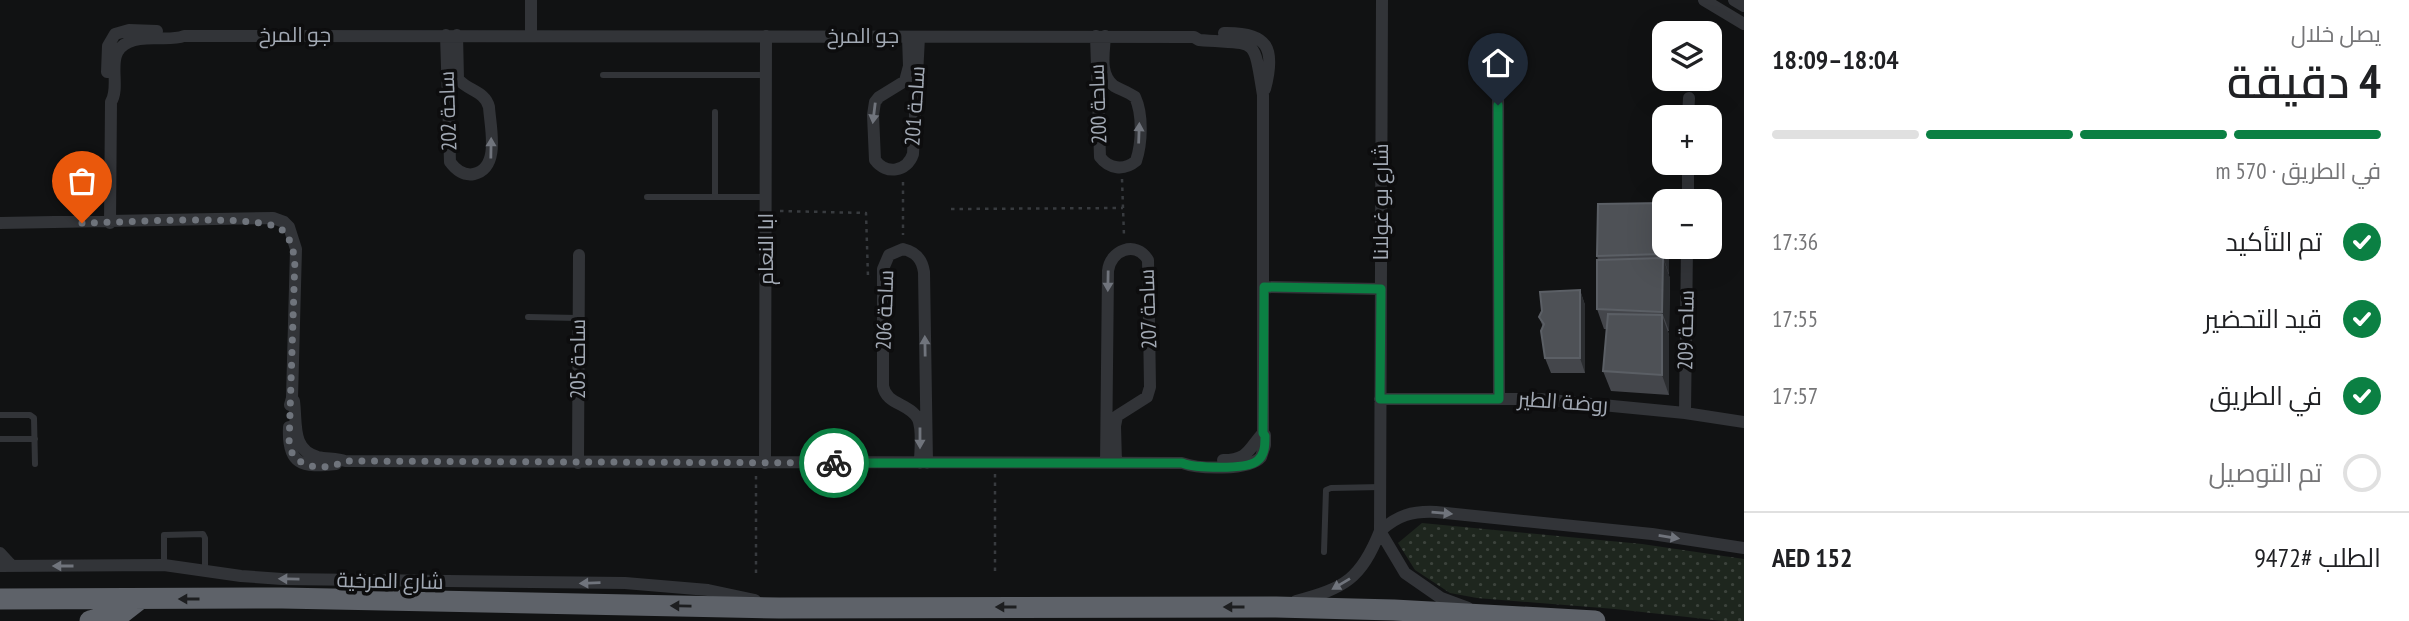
<!DOCTYPE html>
<html lang="ar">
<head>
<meta charset="utf-8">
<style>
  body { margin:0; font-family:"PT Sans Narrow",Cairo,sans-serif; background:#f2f2f2; color:#202124; direction:rtl; height:100vh; display:flex; flex-direction:column; font-size:26px; white-space:nowrap }
  * { box-sizing:border-box; margin:0 }
  p { font-size:23px; color:#757577 }
  .icon { flex:none; width:38px; height:38px; fill:none; stroke:currentColor; stroke-width:2; stroke-linecap:round; stroke-linejoin:round }
  .map { position:relative; flex:1; overflow:hidden; direction:ltr }
  .details { display:flex; flex-direction:column; background:#fff; width:665px }
  .details>* { flex:none }
  .tools { position:absolute; left:1652px; top:21px; display:grid; gap:14px }
  .tools a { display:grid; place-items:center; width:70px; height:70px; border-radius:14px; background:#fff; box-shadow:0 7px 28px #0002; font-size:35px }
  .pin { position:absolute; display:grid; place-items:center; width:60px; height:60px; color:#fff; margin:-72px -30px; border-radius:50% 50% 50% 0; rotate:-45deg; box-shadow:0 0 7px #0007 }
  .pin .icon { rotate:45deg }
  .courier { position:absolute; display:grid; place-items:center; width:70px; height:70px; margin:-35px; border:5px solid #0b8043; border-radius:50%; background:#fff; color:#222; box-shadow:0 2px 9px #0007 }
  .summary em { font-style:normal; font-weight:600 }
  .summary div { display:flex; flex-direction:column-reverse }
  .summary { display:flex; align-items:center; justify-content:space-between; height:119px; padding:0 28px }
  h1 { font-size:46px; font-weight:600; line-height:52px }
  .bar { display:grid; grid-template-columns:repeat(4,1fr); gap:10px 7px; align-content:center; height:84px; padding:0 28px }
  .bar i { height:9px; border-radius:5px; background:#e0e0e0 }
  .bar .current { background:#0b8043 }
  .bar p { grid-column:span 4 }
  .line { display:flex; align-items:center; gap:18px; padding:0 28px; border-top:2px solid #e0e0e0 }
  .line div { flex:1 }
  ol { padding:0 28px; list-style:none }
  li { display:flex; align-items:center; gap:21px; height:77px }
  li p { margin-inline-start:auto }
  li .icon { padding:7px; border-radius:50%; background:#0b8043; color:#fff; stroke-width:4 }
  li:last-child { color:#757577 }
  li i { width:38px; height:38px; border:4px solid #e0e0e0; border-radius:50% }
  main { display:flex; flex:1; min-height:0 }
  .map>svg:first-child { display:block }
</style>
</head>
<body>
<main>
<section class="details">
<div class="summary"><div><h1>4 دقيقة</h1><p>يصل خلال</p></div><em>18:04–18:09</em></div>
<div class="bar"><i class="current"></i><i class="current"></i><i class="current"></i><i></i><p>في الطريق · 570 m</p></div>
<ol>
<li><svg class="icon" aria-label="check" viewBox="0 0 24 24"><path d="M5 12l5 5 9-10"/></svg>تم التأكيد<p>17:36</p></li>
<li><svg class="icon" aria-label="check" viewBox="0 0 24 24"><path d="M5 12l5 5 9-10"/></svg>قيد التحضير<p>17:55</p></li>
<li><svg class="icon" aria-label="check" viewBox="0 0 24 24"><path d="M5 12l5 5 9-10"/></svg>في الطريق<p>17:57</p></li>
<li><i></i>تم التوصيل</li>
</ol>
<div class="line" style="height:91px"><div>الطلب #9472</div><b>AED 152</b></div>
</section>
<div class="map">
<svg width="1744" height="621" viewBox="0 0 1744 621">
  <defs>
    <pattern id="park-dots" width="8" height="8" patternUnits="userSpaceOnUse" patternTransform="scale(1.75)"><rect width="8" height="8" fill="#1e261e"/><path d="M2 2h.1M6 6h.1" fill="none" stroke="#3c433c" stroke-width="1.8" stroke-linecap="round"/></pattern>
  </defs>
  <rect width="100%" height="100%" fill="#111213"/>
  <path fill="url(#park-dots)" d="M1422 523 1642 544 1744 559V621H1723L1615 609 1477 598 1450 593 1415 570 1398 543Z"/>
  <g fill="none" stroke-linecap="round" stroke-linejoin="round">
    <path stroke="#383b3f" stroke-width="2.5" stroke-dasharray="3.5 5" stroke-linecap="butt" d="M1122 179 1124 236
      M903 182V235
      M951 209 1123 208
      M780 211 866 213 868 277H871
      M995 474V572
      M756 476V574"/>
    <path stroke="#323438" stroke-width="6" d="M603 75H766
      M647 197H766
      M715 197V112
      M528 317 578 318
      M0 415H30L34 418 35 464
      M0 439H35
      M1324 552 1326 490 1331 488 1381 487
      M164 565V535L203 534 205 538V570"/>
    <path stroke="#323438" stroke-width="12" d="M531 0V35
      M1704 0 1744 24
      M1734 0 1744 6
      M1224 33C1268 32 1276 48 1265 89
      M446 35 450 162C456 170 464 176 474 174 501 168 490 126 489 107 485 91 468 91 458 79L457 35
      M1096 36 1100 157C1109 169 1124 171 1136 161 1142 143 1143 114 1135 97 1128 92 1121 90 1114 86 1099 75 1104 53 1105 36
      M908 37 909 66 905 81 879 97 875 102 873 115 875 160C886 175 907 172 913 154L919 37
      M107 72 108 46 115 34 129 30 157 31
      M1498 78 1499 399
      M1688 117 1689 98
      M1688 201V163
      M0 223 273 218 284 222 289 227 296 249 292 398 290 405
      M110 223 111 102C122 84 103 53 129 42 146 34 168 42 184 36L1194 37 1199 40C1258 45 1253 34 1263 95V433L1265 435V445L1261 457C1249 471 1198 469 1182 463L345 461C337 458 327 459 318 457 291 450 297 423 294 401L292 398
      M1264 287 1380 289
      M1380 399H1540L1685 413 1744 422
      M1685 413 1687 247
      M289 427C287 465 302 468 336 464
      M1223 460C1249 460 1249 448 1263 433
      M578 463 579 255
      M765 463 766 36
      M920 463C920 450 923 431 918 419 910 403 886 405 883 386V269L889 255 903 249C916 252 922 259 924 272L927 463
      M1106 463 1108 271C1110 250 1136 240 1148 260L1150 387 1147 397 1117 416 1115 426 1116 463
      M1380 531C1398 515 1412 511 1436 512L1652 534 1744 548
      M1380 531 1405 573 1441 598 1468 608
      M0 553 12 566
      M0 566 164 565 241 576 282 579 625 583 708 590 755 600
      M1296 601C1345 588 1361 579 1380 531L1382 0"/>
    <path stroke="#5e6269" stroke-width="21" d="M0 599 282 598 779 608 1276 607 1394 610 1595 621
      M90 621 122 613 140 599"/>
  </g>
  <path fill="#44464b" d="M1662 203 1664 208V247H1669V274H1668L1670 278 1669 331H1668L1669 335V395L1611 391 1603 371 1607 329H1604L1597 309 1598 260 1597 256Z
    M1580 290 1585 305V373H1551L1545 358 1543 327 1539 317Z"/>
  <path fill="#2b2d30" d="M1662 203 1664 208V247H1669V274L1662 254Z
    M1663 258 1670 278 1669 331 1662 312Z
    M1580 290 1585 305V373L1580 358Z
    M1662 315 1669 335V395L1662 375Z"/>
  <path fill="#4e5156" stroke="#5b5f65" stroke-width="2" d="M1662 203V254L1597 256 1598 204Z
    M1663 258 1662 312 1597 309V260Z
    M1580 290V358H1545L1541 331 1544 324 1539 317 1542 311 1540 292Z
    M1608 314 1662 315V375L1603 371Z"/>
  <defs><path id="oneway-solid" d="M-6-.8H1V-3.2L6.5 0L1 3.2V.8H-6Z" transform="scale(1.75)"/></defs>
  <g fill="#70747c">
    <use href="#oneway-solid" transform="translate(874 113) rotate(97)"/>
    <use href="#oneway-solid" transform="translate(1139 133) rotate(-88)"/>
    <use href="#oneway-solid" transform="translate(491 148) rotate(-89)"/>
    <use href="#oneway-solid" transform="translate(1108 281) rotate(91)"/>
    <use href="#oneway-solid" transform="translate(925 346) rotate(-91)"/>
    <use href="#oneway-solid" transform="translate(920 438) rotate(90)"/>
    <use href="#oneway-solid" transform="translate(1442 513) rotate(5)"/>
    <use href="#oneway-solid" transform="translate(1669 537) rotate(9)"/>
    <use href="#oneway-solid" transform="translate(63 566) rotate(180)"/>
    <use href="#oneway-solid" transform="translate(289 579) rotate(-179)"/>
    <use href="#oneway-solid" transform="translate(590 583) rotate(178)"/>
    <use href="#oneway-solid" transform="translate(1341 584) rotate(149)"/>
  </g>
  <g fill="#1d1e20">
    <use href="#oneway-solid" transform="translate(189 599) rotate(180)"/>
    <use href="#oneway-solid" transform="translate(681 606) rotate(-179)"/>
    <use href="#oneway-solid" transform="translate(1006 607) rotate(180)"/>
    <use href="#oneway-solid" transform="translate(1234 607) rotate(180)"/>
  </g>
  <g fill="none" stroke-linecap="round" stroke-linejoin="round">
    <path stroke="#6f747c" stroke-width="7" stroke-dasharray="0 12.6" d="M82 223C118 223 257 213 281 229 290 235 291 247 295 257L289 445C295 470 326 471 345 461L834 463"/>
    <path stroke="#0b8043" stroke-width="9" d="M834 463H1182C1194 468 1246 470 1257 461 1265 455 1265 445 1265 436L1263 433 1264 287 1381 289 1380 399H1499L1498 105"/>
  </g>
  <g text-anchor="middle" stroke-width="7" stroke-linejoin="round" paint-order="stroke">
    <g font-size="21" fill="#a2a9b4" stroke="#0d0d0e">
      <text x="295" y="42">جو المرخ</text>
      <text x="863" y="43">جو المرخ</text>
      <text transform="translate(1098 104) rotate(-92)" y="7">ساحة 200</text>
      <text transform="translate(915 106) rotate(-86)" y="7">ساحة 201</text>
      <text transform="translate(448 111) rotate(-92)" y="7">ساحة 202</text>
      <text transform="translate(1381 202) rotate(-90)" y="7">شارع بو غولانا</text>
      <text transform="translate(766 249) rotate(-90)" y="7">ابا النعام</text>
      <text transform="translate(1148 309) rotate(-92)" y="7">ساحة 207</text>
      <text transform="translate(885 310) rotate(-88)" y="7">ساحة 206</text>
      <text transform="translate(1686 330) rotate(-89)" y="7">ساحة 209</text>
      <text transform="translate(578 359) rotate(-90)" y="7">ساحة 205</text>
      <text transform="translate(1563 402) rotate(4)" y="7">روضة الطير</text>
      <text transform="translate(390 581) rotate(1)" y="7">شارع المرخية</text>
    </g>
  </g>
</svg>
<div class="tools">
<a><svg class="icon" aria-label="layers" viewBox="0 0 24 24"><path d="M12 4l9 5-9 5-9-5zM3 14l9 5 9-5"/></svg></a>
<a>+</a>
<a>−</a>
</div>
<div class="pin" style="left:82px;top:223px;background:#ea580c"><svg class="icon" aria-label="bag" viewBox="0 0 24 24"><path d="M5 8h14l-1 12H6zM9 8a3 3 0 0 1 6 0"/></svg></div>
<div class="pin" style="left:1498px;top:105px;background:#1f2937"><svg class="icon" aria-label="home" viewBox="0 0 24 24"><path d="M3 11l9-7 9 7M6 9v11h12V9"/></svg></div>
<div class="courier" style="left:834px;top:463px"><svg class="icon" aria-label="bike" viewBox="0 0 24 24"><circle cx="6" cy="16" r="4"/><circle cx="18" cy="16" r="4"/><path d="M6 16l4-8h5l3 8M10 8l3 8H6M13 5h3"/></svg></div>
</div>
</main>
</body>
</html>
